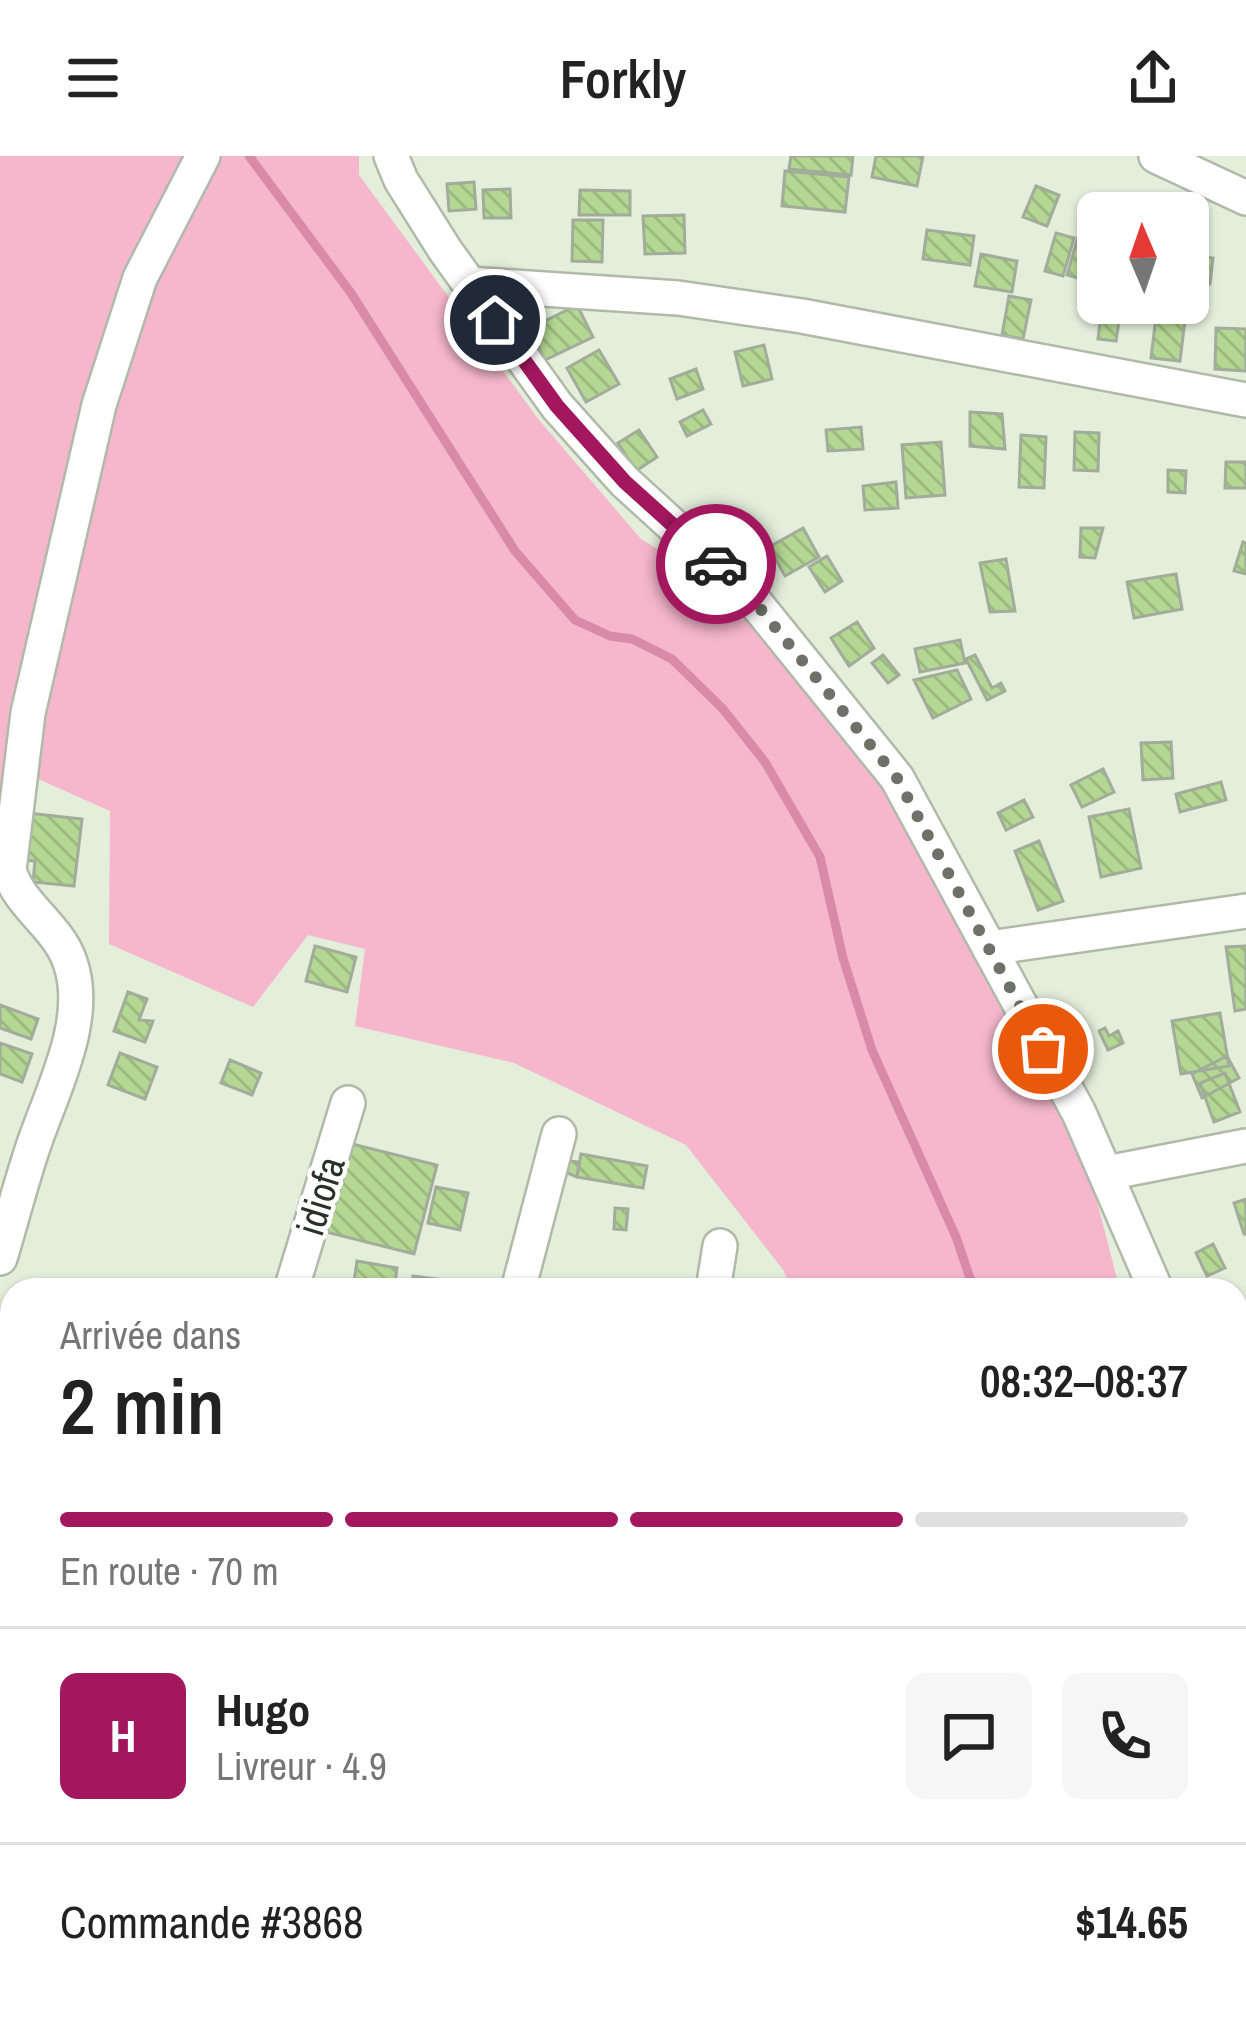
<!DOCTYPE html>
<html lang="fr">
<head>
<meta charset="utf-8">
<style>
  body { margin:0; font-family:"Archivo Narrow",sans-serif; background:#f6f6f6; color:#222; height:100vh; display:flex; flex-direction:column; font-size:45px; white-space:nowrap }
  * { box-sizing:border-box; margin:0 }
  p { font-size:39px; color:#767676 }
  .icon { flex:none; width:66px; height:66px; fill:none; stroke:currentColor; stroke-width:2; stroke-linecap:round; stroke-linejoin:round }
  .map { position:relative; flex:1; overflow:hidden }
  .details { position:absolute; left:0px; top:1122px; width:1248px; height:747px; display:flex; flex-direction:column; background:#fff; border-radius:36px 36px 0 0; box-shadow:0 3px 9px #0004 }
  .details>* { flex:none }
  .needle { width:78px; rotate:358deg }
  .buttons { position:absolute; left:1077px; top:36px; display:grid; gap:24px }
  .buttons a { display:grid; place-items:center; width:132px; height:132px; border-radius:18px; background:#fff; box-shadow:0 3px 9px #0004; font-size:60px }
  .pin { position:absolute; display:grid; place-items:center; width:102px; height:102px; color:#fff; margin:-51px; border:6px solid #fff; border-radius:50%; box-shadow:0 3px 12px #0007 }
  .courier { position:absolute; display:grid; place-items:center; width:120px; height:120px; margin:-60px; border:9px solid #a3175f; border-radius:50%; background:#fff; color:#222; box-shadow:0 3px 15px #0007 }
  .overview em { font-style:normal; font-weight:600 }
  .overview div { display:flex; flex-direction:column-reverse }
  .overview { display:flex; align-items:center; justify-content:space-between; height:204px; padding:0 60px }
  h1 { font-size:78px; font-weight:600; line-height:90px }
  .bar { display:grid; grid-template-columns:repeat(4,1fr); gap:18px 12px; align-content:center; height:144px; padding:0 60px }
  .bar i { height:15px; border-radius:9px; background:#e0e0e0 }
  .bar .active { background:#a3175f }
  .bar p { grid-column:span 4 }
  .line { display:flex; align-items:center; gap:30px; padding:0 60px; border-top:3px solid #e0e0e0 }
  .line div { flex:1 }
  .round { display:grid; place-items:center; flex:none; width:126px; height:126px; border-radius:18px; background:#f6f6f6 }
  header { display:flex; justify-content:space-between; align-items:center; height:156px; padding:0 60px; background:#fff; font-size:54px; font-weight:600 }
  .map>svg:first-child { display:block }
</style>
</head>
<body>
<header><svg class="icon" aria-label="menu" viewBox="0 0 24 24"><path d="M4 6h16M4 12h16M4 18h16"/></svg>Forkly<svg class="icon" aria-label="share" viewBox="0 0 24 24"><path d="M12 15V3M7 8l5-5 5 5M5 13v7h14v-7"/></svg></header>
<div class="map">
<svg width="1246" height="1868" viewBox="0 0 1246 1868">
  <defs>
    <pattern id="building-back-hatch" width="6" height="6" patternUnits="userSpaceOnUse" patternTransform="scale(3)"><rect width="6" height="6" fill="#b4d893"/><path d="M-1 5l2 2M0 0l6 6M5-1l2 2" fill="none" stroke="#9bba7f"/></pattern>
  </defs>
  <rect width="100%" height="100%" fill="#e3eedb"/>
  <path fill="#f6b7cd" d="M0 0H359V19L539 264 641 383 730 437 913 663 1078 972 1120 1134H790L784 1115 686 989 514 907 355 870 365 793 308 779 253 851 109 788 110 655 38 623 0 664Z
    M1236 1522 1246 1533V1868H1089L1073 1857H1236Z"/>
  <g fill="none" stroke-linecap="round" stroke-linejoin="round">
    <path stroke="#d88aa7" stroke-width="9" d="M249 0 351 137 515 395 575 464 610 480 632 483 672 503 723 553 765 606 820 701 843 802 872 894 956 1081 974 1134
      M1236 1740 1246 1747"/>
  </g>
  <path fill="url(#building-back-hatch)" stroke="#a2ac9a" stroke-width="3" d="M791 0H853L851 19 789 13Z
    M876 0H923L917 30 872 21Z
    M785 15 849 21 845 56 782 50Z
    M474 26 476 53 449 55 447 28Z
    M1036 30 1059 39 1047 70 1023 61Z
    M510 33 511 62H484L483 34Z
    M580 34 630 35V59H579Z
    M684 59 685 97 645 98 643 60Z
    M573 64H603L602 106 572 105Z
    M927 74 974 80 970 109 923 103Z
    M1056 77 1074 82 1063 120 1045 115Z
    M1078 81 1098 86 1088 125 1067 119Z
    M981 98 1017 105 1012 136 975 130Z
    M1188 99 1213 102 1210 128 1188 125Z
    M1009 140 1031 144 1023 183 1002 179Z
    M577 149 593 181 545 204 529 173Z
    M1102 150 1121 153 1116 185 1098 183Z
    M1156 161 1185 164 1180 205 1151 202Z
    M1216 172 1246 173V215L1215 213Z
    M764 189 772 223 743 230 735 196Z
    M599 194 619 228 586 246 567 212Z
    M696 213 703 233 677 243 670 223Z
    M703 254 711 268 687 280 680 266Z
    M970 256 1002 258 1005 293 970 290Z
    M861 271 863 293 828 295 826 274Z
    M639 274 657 301 636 315 618 287Z
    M1075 276 1099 277 1098 315 1074 314Z
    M1021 279 1046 281 1044 332 1019 331Z
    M941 286 945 339 906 342 902 289Z
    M1226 306H1246V332H1225Z
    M1168 314 1186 315 1185 337 1168 336Z
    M896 326 898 352 865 354 863 330Z
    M803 372 819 401 785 420 769 391Z
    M1081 372H1103L1095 402 1080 401Z
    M1243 386 1246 387V418L1234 415Z
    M827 400 842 425 825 436 809 411Z
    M1006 403 1015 455 990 456 980 407Z
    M1176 418 1182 453 1134 462 1127 426Z
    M857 466 874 492 849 510 831 482Z
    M960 484 965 507 920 516 915 493Z
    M883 499 899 519 888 527 872 507Z
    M975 499 992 532 1001 527 1005 535 987 544 966 503Z
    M957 514 971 543 933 562 914 524Z
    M1171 586 1173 622 1143 624 1141 587Z
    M1103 613 1114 636 1082 651 1071 629Z
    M1221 626 1226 644 1180 656 1176 638Z
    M1024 644 1033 661 1006 674 998 657Z
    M1129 653 1141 712 1101 721 1089 661Z
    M28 657 82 663 74 730 33 726 35 705 22 704Z
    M1039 685 1063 745 1038 754 1015 695Z
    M315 790 356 801 347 836 306 825Z
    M1246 790V853L1235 855 1226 791Z
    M128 836 147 843 139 864 153 865 145 886 114 875Z
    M0 849 38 863 31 883 0 872Z
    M1220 857 1229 910 1181 918 1172 865Z
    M1105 872 1109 880 1118 875 1123 887 1108 894 1099 875Z
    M0 887 32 898 22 926 0 918Z
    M120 897 157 911 145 943 108 929Z
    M1227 900 1239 922 1202 942 1192 918Z
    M230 904 261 917 252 939 221 927Z
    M1225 917 1240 956 1214 966 1200 927Z
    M344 986 437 1009 414 1098 322 1075Z
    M581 998 647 1010 643 1032 577 1021Z
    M569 1005 579 1006 577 1021 567 1017Z
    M436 1031 468 1037 460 1074 428 1067Z
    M1246 1043V1078H1244L1234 1047Z
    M615 1052 628 1053 626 1074 614 1073Z
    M1213 1088 1225 1112 1207 1120 1196 1097Z
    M357 1105 397 1112 394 1134 353 1132Z
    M413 1120 452 1125 451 1134H412Z
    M0 1805 9 1808 2 1836 0 1835Z
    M139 1857 165 1864 164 1868H136Z
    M344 1857 371 1868H339Z
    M406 1857H430L446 1861 444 1868H421L404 1864Z
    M245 1858 263 1864 261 1868 241 1867Z
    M197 1862 225 1863V1868H197Z"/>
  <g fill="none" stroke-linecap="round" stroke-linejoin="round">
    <g stroke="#b0baa8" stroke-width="38">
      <path id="street" d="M391 0 401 24 445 94 557 250 625 326 750 440 897 622 1079 957 1156 1134
        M1156 0 1246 42
        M469 128 678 142 802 160 1246 244
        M989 792 1246 755
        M1107 1017 1246 990
        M0 1102C11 1066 20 1030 32 994 50 938 91 865 70 806 58 770 19 750 9 714L28 557 99 249 140 122 203 0
        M291 1134 348 947
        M518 1134 559 978
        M713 1134 720 1090
        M0 1200 12 1202
        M75 1868 79 1857
        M292 1868 295 1857
        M511 1868 515 1857
        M713 1868 716 1857
        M933 1868 936 1857"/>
    </g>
    <path stroke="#a2ab9c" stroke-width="6" stroke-dasharray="6 9" stroke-linecap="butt" d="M1236 1335 1246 1333"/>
    <use href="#street" stroke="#fff" stroke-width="33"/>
  </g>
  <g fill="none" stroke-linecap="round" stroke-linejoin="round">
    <path stroke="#6c7267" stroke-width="12" stroke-dasharray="0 21.6" d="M716 408 750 440 897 622 1043 893"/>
    <path stroke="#a3175f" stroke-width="15" d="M495 164 557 250 625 326 716 408"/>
  </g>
  <g text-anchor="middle" stroke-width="9" stroke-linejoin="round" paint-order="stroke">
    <g font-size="39" fill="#2c3029" stroke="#fff">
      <text transform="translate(320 1040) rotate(-73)" y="14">idiofa</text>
    </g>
  </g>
</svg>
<div class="buttons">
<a><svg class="needle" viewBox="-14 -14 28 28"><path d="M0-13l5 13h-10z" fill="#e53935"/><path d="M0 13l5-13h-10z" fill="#767676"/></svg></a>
</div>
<div class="pin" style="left:1043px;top:893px;background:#ea580c"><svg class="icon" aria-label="bag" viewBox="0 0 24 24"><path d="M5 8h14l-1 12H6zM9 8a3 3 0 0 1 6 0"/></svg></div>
<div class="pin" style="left:495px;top:164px;background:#1f2937"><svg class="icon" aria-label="home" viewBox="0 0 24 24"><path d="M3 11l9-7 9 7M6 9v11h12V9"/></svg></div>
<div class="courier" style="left:716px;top:408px"><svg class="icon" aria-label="car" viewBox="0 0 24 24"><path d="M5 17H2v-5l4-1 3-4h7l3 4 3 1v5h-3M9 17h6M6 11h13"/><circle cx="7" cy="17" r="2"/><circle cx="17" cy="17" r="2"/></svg></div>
<section class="details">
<div class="overview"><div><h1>2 min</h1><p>Arrivée dans</p></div><em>08:32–08:37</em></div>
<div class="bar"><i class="active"></i><i class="active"></i><i class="active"></i><i></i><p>En route · 70 m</p></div>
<div class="line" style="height:216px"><b class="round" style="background:#a3175f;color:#fff">H</b><div><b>Hugo</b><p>Livreur · 4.9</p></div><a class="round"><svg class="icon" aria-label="chat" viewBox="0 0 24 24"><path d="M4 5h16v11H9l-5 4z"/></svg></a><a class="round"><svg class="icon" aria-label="phone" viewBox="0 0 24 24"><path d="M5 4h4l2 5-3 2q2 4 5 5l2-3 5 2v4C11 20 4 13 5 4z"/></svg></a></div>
<div class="line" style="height:156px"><div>Commande #3868</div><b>$14.65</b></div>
</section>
</div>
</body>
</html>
